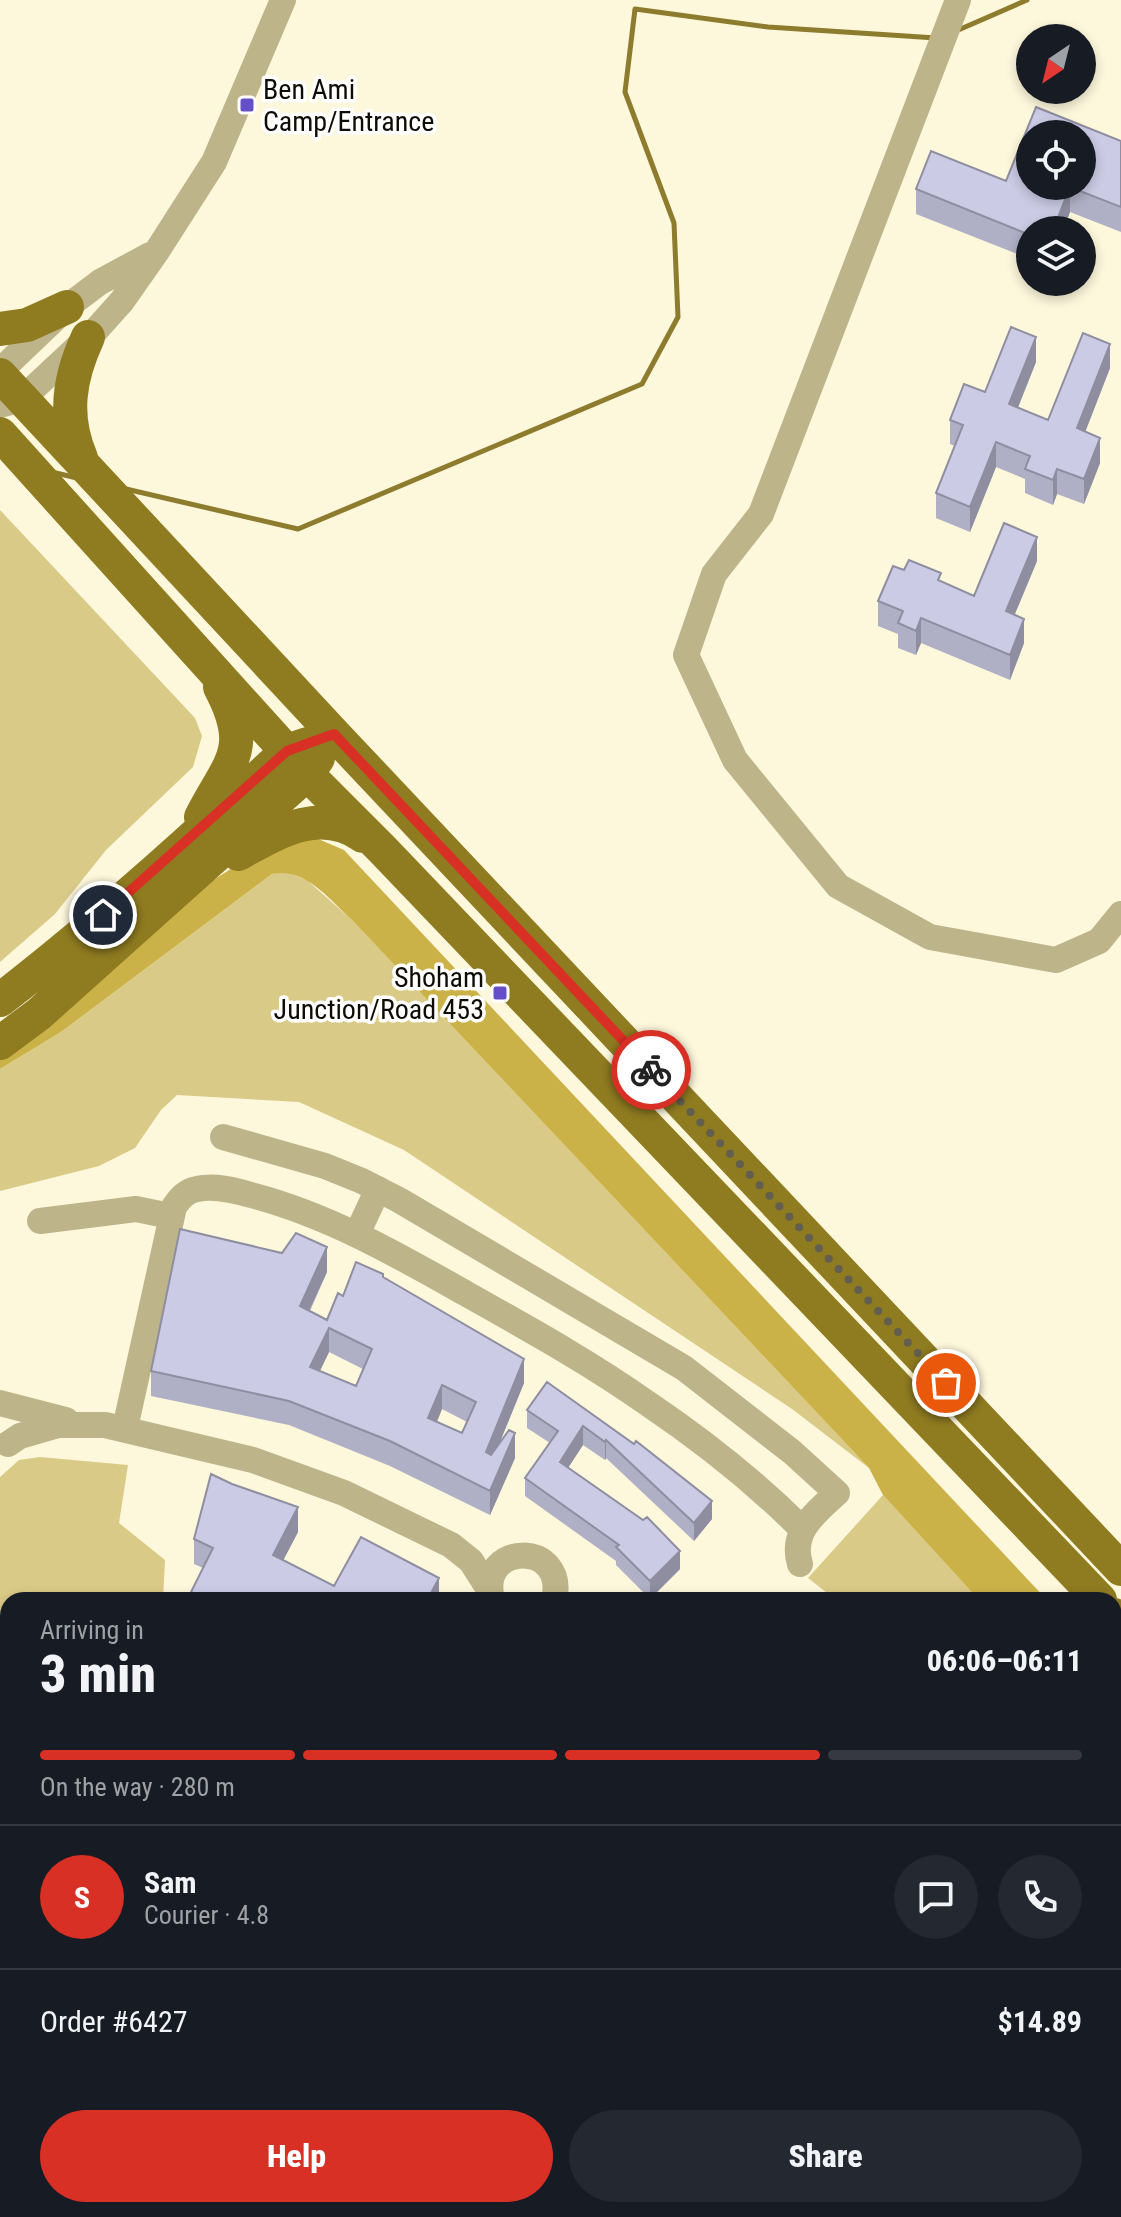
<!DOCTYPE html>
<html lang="en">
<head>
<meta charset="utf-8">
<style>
  body { margin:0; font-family:"Roboto Condensed",sans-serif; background:#242831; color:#f1f3f6; height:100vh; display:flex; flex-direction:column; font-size:30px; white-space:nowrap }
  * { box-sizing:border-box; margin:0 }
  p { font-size:26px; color:#9ea1a6 }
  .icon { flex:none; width:44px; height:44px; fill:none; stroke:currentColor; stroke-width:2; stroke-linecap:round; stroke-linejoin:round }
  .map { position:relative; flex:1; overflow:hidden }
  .side { position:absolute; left:0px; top:1592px; width:1122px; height:626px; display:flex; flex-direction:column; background:#171b24; border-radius:24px 24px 0 0; box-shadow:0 4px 12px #0003 }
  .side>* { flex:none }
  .needle { width:52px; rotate:215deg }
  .tools { position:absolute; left:1016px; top:24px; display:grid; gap:16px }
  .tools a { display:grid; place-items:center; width:80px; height:80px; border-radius:50%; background:#171b24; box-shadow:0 4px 12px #0003; font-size:40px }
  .pin { position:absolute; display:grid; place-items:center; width:68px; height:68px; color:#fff; margin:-34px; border:4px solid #fff; border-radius:50%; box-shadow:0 2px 8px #0007 }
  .courier { position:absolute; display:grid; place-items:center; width:80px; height:80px; margin:-40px; border:6px solid #d93025; border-radius:50%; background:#fff; color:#222; box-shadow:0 2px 10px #0007 }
  .summary em { font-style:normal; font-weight:800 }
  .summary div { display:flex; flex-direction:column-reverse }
  .summary { display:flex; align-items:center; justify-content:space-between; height:136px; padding:0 40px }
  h1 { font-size:52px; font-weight:800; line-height:60px }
  .bar { display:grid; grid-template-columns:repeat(4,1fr); gap:12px 8px; align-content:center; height:96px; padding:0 40px }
  .bar i { height:10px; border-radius:6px; background:#363941 }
  .bar .on { background:#d93025 }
  .bar p { grid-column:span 4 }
  .line { display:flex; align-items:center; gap:20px; padding:0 40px; border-top:2px solid #363941 }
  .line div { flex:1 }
  .round { display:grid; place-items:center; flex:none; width:84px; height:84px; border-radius:42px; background:#242831 }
  .primary-button { display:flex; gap:16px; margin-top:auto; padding:16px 40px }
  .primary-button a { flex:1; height:92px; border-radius:48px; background:#d93025; color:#fff; font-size:32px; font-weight:800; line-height:92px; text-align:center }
  .primary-button a+a { background:#242831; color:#f1f3f6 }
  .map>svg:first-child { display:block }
</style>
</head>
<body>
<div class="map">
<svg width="1121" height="2217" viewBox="0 0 1121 2217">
  <rect width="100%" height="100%" fill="#fdf7dc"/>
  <path fill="#daca87" d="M0 510 195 718 202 736 193 767 106 850 55 914 0 962Z
    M285 871 308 881 352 920 869 1468 792 1409 404 1150 299 1102 177 1095 161 1110 135 1148 99 1166 0 1191V1069L61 1032 272 874Z
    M40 1457 128 1465 119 1523 165 1560 163 1600H8V1712L0 1705V1477L19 1460Z
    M883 1495 979 1600H836L808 1578Z
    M1114 1753 1121 1761V1889L1114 1897Z
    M0 1768 8 1773V1937L4 1938 0 1936Z
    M702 2210H821L813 2217H709Z"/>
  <path fill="#cbb248" d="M311 836 344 850 1047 1600H979L883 1495 869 1468 352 920C330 900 305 867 272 874L61 1032 0 1069V1059L196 891 267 846Z
    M1114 1671 1121 1679V1761L1114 1753Z
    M578 2210H702L709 2217H580Z"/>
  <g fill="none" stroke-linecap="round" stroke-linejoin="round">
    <path stroke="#8d7b2e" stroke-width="5" d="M956 31 1027 0
      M56 473 77 478
      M126 489 298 529 642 384 678 317 674 223 625 92 635 9 768 27 936 38
      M0 1630 8 1636
      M752 2210 758 2217"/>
    <path stroke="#beb48a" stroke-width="26" d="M958 0 761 514 714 574 686 655 735 760 838 886 930 937 1056 960 1099 941 1121 914
      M0 371 67 307 100 282 150 255
      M0 405 22 399 96 330 122 301 157 251 214 162 283 0
      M223 1137 325 1166 362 1181 399 1200 684 1368 792 1452 837 1493C815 1513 790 1532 800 1564
      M40 1221 136 1209 170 1216
      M357 1234 378 1189
      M0 1403 66 1420
      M125 1428 174 1207C180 1198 186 1191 197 1189 214 1185 234 1190 251 1195 328 1215 396 1254 465 1293 527 1328 589 1362 647 1403 702 1440 755 1482 802 1529
      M8 1444 20 1436 58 1425H105L253 1460 344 1493 451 1545 471 1561 490 1591
      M492 1599C477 1542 568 1540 554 1600
      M0 1733 8 1740
      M1114 1929 1121 1921
      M0 1970 8 1975
      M0 2143 8 2145
      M0 2168 8 2169
      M557 2210 560 2217
      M841 2217 847 2210"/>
    <path stroke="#8f7b20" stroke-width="34" d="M0 329 27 325 67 307
      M0 375 334 734 1121 1569
      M0 434 307 774 382 849 1100 1600
      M81 458C63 416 69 378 88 337
      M201 817C230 761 253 750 220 687
      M238 854C278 832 320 806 363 836
      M0 1000C100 923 194 837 287 751L308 744
      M0 1043 39 1014 307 774 318 758
      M1114 1615 1121 1622"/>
  </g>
  <path fill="#afafc5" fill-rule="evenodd" d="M1121 141V232L1070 212 1063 230H1030V259L916 214V189L1006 181Z
    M1036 362 1018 408 1048 420 1110 368 1085 432 1100 463 1084 504 1057 494 1053 505 1025 493V479L996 467 970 532 936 518V493L955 446 950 444V420L985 392Z
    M1037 561 1015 614 1024 643 1010 680 921 643 916 655 898 648V634L878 626V601L904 570 941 582 974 596Z
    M327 1272 310 1311 327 1320 343 1296 383 1277 524 1383 500 1442 515 1458 490 1515 390 1466 289 1425 151 1396V1371ZM329 1352 363 1369 356 1386 320 1371ZM442 1409 467 1422 462 1433 437 1422Z
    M547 1382 712 1519 694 1541 606 1458 605 1460 583 1445 568 1468 680 1569 650 1599 616 1565V1561L525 1496V1478L550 1443 527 1428V1410Z
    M298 1532 283 1560 334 1586 441 1600H191V1592L203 1568 194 1564V1539Z
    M0 2061 2 2062V2081H0Z"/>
  <path fill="#8e8ea0" d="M1070 187V212L1063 230H1053Z
    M1036 337V362L1009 429V404Z
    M1110 344V368L1077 453V428Z
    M1100 438V463L1084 504V479Z
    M996 442V467L970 532V507Z
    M1057 469V494L1053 505V480Z
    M1037 537V561L1006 635V611Z
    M921 618V643L916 655V631Z
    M1024 619V643L1010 680V655Z
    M327 1247V1272L300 1330V1306Z
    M329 1328V1352L310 1391V1367Z
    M524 1359V1383L486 1476V1452Z
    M442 1385V1409L428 1442V1418Z
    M583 1426V1445L560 1480V1462Z
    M515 1433V1458L490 1515V1491Z
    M606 1440V1458L605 1460V1442Z
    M712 1501V1519L694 1541V1523Z
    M298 1507V1532L273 1580V1555Z
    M680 1551V1569L650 1599V1581Z
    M439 1578V1600L430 1595Z
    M7 2005V2018L0 2031V2019Z"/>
  <path fill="#cbcbe5" stroke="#8e8ea0" stroke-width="2" fill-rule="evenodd" d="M1036 107 1121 141V207L1070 187 1053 230H1030V235L916 189 931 151 1006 181ZM1030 134H1082V186H1030Z
    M1011 327 1036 337 1009 404 1048 420 1083 333 1110 344 1077 428 1100 438 1084 479 1057 469 1053 480 1025 469 1030 456 996 442 970 507 936 493 963 425 950 420 964 384 985 392Z
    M1004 523 1037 537 1006 611 1024 619 1010 655 921 618 916 631 898 623 903 611 878 601 893 566 904 570 909 560 941 573 938 580 974 596Z
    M180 1229 282 1253 296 1233 327 1247 300 1306 327 1320 338 1293 343 1296 356 1262 383 1274V1277L524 1359 486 1452 491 1455 509 1430 515 1433 490 1491 390 1441 289 1401 151 1371ZM329 1328 372 1349 356 1386 310 1367ZM442 1385 476 1402 462 1433 428 1418Z
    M547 1382 634 1444 636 1441 712 1501 694 1523 606 1440 605 1442 583 1426 560 1462 643 1520 647 1517 680 1551 650 1581 616 1547 619 1545 525 1478 558 1431 527 1410Z
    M211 1474 232 1484 298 1507 273 1555 334 1586 361 1537 439 1578 430 1595 441 1600H207L191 1592 213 1548 194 1539Z
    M0 2001 7 2005 0 2019Z
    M0 2185 8 2187V2210H134L146 2212V2210H155L191 2213V2217H0Z
    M216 2210H252L253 2217H210L209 2212Z"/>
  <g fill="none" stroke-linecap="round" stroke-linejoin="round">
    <path stroke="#625e50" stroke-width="8" stroke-dasharray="0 14.4" d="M651 1070 946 1383"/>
    <path stroke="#d93025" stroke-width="10" d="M103 915 287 751 334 734 651 1070"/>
  </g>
  <g fill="#644fc8" stroke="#fff" stroke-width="3">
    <rect x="239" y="97" width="16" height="16" rx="4"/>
    <rect x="492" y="985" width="16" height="16" rx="4"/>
  </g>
  <g text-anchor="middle" stroke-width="7" stroke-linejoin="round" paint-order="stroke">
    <g font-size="28" fill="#0e0c04" stroke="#fff" text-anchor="start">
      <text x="263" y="99">Ben Ami<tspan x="263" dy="32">Camp/Entrance</tspan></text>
      <text x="484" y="987" text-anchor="end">Shoham<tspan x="484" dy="32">Junction/Road 453</tspan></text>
    </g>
  </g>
</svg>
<div class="tools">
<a><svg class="needle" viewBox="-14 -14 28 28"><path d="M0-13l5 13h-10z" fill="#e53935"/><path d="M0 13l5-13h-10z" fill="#9ea1a6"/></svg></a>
<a><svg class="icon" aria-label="locate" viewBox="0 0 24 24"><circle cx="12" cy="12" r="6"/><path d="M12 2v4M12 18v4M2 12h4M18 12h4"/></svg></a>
<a><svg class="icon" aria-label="layers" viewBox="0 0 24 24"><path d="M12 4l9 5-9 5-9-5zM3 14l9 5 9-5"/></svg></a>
</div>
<div class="pin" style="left:946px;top:1383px;background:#ea580c"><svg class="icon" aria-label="bag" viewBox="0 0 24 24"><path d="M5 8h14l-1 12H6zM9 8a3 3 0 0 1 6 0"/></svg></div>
<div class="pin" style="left:103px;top:915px;background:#1f2937"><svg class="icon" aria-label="home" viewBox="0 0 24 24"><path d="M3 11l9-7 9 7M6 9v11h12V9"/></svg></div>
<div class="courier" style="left:651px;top:1070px"><svg class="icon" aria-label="bike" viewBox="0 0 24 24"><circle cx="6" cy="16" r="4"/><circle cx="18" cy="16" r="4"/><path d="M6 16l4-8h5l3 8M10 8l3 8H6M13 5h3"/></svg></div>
<section class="side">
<div class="summary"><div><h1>3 min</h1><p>Arriving in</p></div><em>06:06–06:11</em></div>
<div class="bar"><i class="on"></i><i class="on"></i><i class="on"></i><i></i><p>On the way · 280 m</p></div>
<div class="line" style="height:144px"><b class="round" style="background:#d93025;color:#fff">S</b><div><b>Sam</b><p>Courier · 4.8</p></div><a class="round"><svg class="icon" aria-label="chat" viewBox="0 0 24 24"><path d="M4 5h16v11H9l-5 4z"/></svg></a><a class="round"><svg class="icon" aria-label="phone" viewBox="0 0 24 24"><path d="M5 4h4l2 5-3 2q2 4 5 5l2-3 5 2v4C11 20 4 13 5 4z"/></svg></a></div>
<div class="line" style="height:104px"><div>Order #6427</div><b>$14.89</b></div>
<div class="primary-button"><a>Help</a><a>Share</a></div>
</section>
</div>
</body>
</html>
